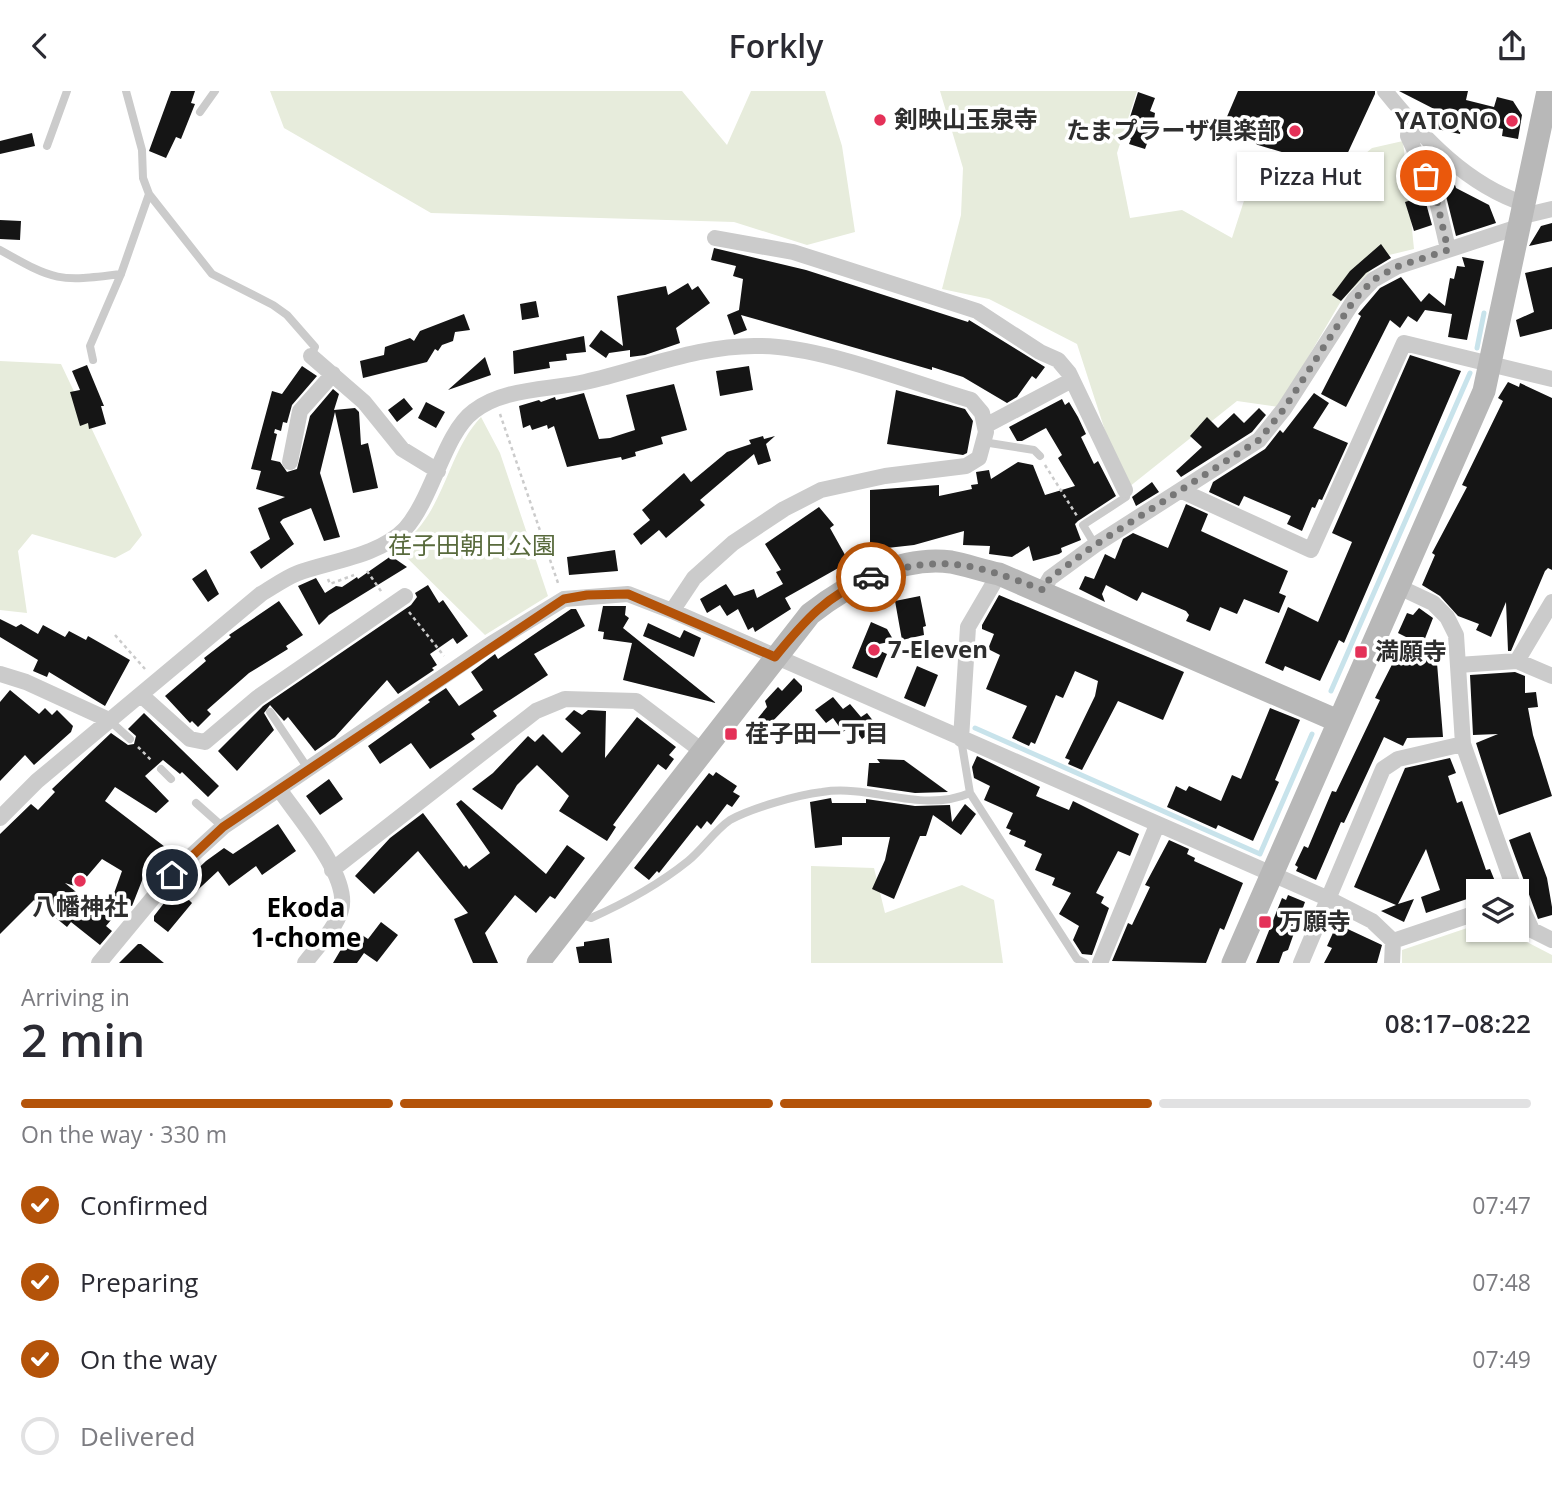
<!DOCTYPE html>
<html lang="en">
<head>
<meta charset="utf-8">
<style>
  body { margin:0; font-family:"Open Sans","Noto Sans JP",sans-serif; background:#f7f7f7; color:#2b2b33; height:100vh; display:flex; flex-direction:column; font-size:26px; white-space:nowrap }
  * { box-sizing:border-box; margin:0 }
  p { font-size:23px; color:#7c7c81 }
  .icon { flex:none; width:38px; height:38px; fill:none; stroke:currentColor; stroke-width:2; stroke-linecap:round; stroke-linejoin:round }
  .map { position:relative; height:872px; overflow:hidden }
  .sheet { display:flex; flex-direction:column; background:#fff; flex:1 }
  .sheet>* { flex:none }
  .controls { position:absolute; left:1466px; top:788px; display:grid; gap:14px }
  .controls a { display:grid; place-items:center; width:63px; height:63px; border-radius:0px; background:#fff; box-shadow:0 2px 5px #0004; font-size:35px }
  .pin { position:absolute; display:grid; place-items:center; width:60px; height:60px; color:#fff; margin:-30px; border:4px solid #fff; border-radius:50%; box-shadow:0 2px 7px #0007 }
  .courier { position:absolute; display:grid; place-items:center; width:70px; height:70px; margin:-35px; border:5px solid #b45309; border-radius:50%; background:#fff; color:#222; box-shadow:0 2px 9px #0007 }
  .bubble { position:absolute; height:49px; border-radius:0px; background:#fff; box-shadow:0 2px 5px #0004; font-size:23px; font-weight:600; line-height:49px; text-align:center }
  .headline em { font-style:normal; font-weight:600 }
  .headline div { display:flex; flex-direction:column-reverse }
  .headline { display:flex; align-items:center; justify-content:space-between; height:119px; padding:0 21px }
  h1 { font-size:46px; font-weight:600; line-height:52px }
  .bar { display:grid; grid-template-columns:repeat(4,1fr); gap:10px 7px; align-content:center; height:84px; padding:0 21px }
  .bar i { height:9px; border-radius:5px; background:#e1e1e2 }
  .bar .on { background:#b45309 }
  .bar p { grid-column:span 4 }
  ol { padding:0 21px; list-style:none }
  li { display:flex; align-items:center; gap:21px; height:77px }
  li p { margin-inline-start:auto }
  li .icon { padding:7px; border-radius:50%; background:#b45309; color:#fff; stroke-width:4 }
  li:last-child { color:#7c7c81 }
  li i { width:38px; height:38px; border:4px solid #e1e1e2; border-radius:50% }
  header { display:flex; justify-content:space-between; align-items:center; height:91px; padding:0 21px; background:#fff; font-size:32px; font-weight:600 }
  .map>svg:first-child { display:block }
</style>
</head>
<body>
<header><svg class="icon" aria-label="back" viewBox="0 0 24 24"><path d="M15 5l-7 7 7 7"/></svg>Forkly<svg class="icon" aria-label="share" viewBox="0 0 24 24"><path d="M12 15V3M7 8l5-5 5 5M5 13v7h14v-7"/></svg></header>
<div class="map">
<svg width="1552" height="872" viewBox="0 0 1552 872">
  <rect width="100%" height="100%" fill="#fff"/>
  <path fill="#e7ecdc" d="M270 0H682L727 54 751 0H825L842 55 855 141 807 154 734 131 431 122 284 37Z
    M940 0H1137L1117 62 1130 127 1182 119 1232 147 1251 88 1299 108 1346 104 1341 83 1372 57 1403 50 1414 158 1385 165 1341 210 1279 316 1237 310 1129 396 1110 355 1077 253 989 208 942 198 961 124 963 77Z
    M0 270 61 273 142 444 130 459 115 467 32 443 18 460 27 522 0 519Z
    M481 326 500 362 548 505 485 544 395 455C402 450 411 445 417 439 446 406 451 358 481 326Z
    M811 775 874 777 885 822 962 794 994 809 1003 872H811Z
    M1479 833V838H1514L1521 848 1552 864V872H1402V859Z"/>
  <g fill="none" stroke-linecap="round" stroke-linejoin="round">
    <path stroke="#c8e3eb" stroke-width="5" d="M1477 257 1484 222
      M1331 600 1470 282
      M975 637 1260 763 1312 643"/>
  </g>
  <path fill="#151515" d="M171 0H195L191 12 195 13 181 48 176 46 166 67 149 60Z
    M1238 0H1375V3L1338 83 1315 71 1258 54 1223 35Z
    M1399 0H1468L1466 9 1494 16 1497 6 1513 10 1522 24 1518 48 1502 45 1503 38 1463 29 1460 43 1437 38 1440 21Z
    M1138 1 1155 7 1150 20 1155 22 1153 36 1145 58 1129 53 1131 48 1124 45Z
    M32 42 35 55 0 63V50Z
    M1455 94 1456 97 1489 114 1496 132 1456 145 1444 97Z
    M1424 105 1432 134 1414 140 1405 111Z
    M0 129 21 130 20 149 0 148Z
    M1552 132V150L1529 155 1541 135Z
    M1381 153 1391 167 1366 182 1341 210 1332 204 1350 180Z
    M714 157 806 179 968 231 969 229 1045 276 1036 288 1032 285 1017 306 1007 312 963 286 932 276V279L741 224 747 239 734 244 727 224 739 219 743 188 733 185 736 175 711 169Z
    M1462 166 1484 170 1467 249 1448 246 1452 223 1425 219 1417 231 1408 225 1400 237 1390 229 1346 316 1321 303 1361 225 1358 223 1380 197 1401 186 1421 211 1429 202 1445 215 1450 187 1454 188 1457 175 1465 176Z
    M1552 176V238L1520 246 1516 229 1534 221 1525 182Z
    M688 192 692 199 698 195 710 212 676 237 680 252 645 264 630 266V259L609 262 606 267 589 255 601 239 623 255 617 205 666 195 668 204Z
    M536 210 539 226 522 229 520 213Z
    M464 223 470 239 455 241 453 250 442 254 438 260 435 258 427 271 363 287 360 270 384 264 385 256 410 247 414 250 420 240Z
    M584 245 586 261 566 263 567 269 549 271 550 277 514 283 513 260Z
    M1410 264 1461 280 1344 552 1339 549 1320 590 1285 575 1283 580 1265 572 1288 516 1318 531 1352 451 1332 442Z
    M485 266 491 284 448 299Z
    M87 274 104 315H101L106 333 89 338 88 332 80 335 70 301 80 299 72 280Z
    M302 275 317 285 292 314 287 332 283 331 281 340 275 338 274 342 277 343 271 369 280 371 287 381 297 378 310 325 333 298 339 303 334 319 355 317 359 321 361 354 368 352 378 397 353 402 335 321 320 382 340 446 324 450 311 417 283 428 280 431 294 453 261 478 250 461 270 448 258 417 285 406 256 398 261 380 251 378 272 300 282 303Z
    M749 275 753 299 720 305 716 280Z
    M1508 291 1519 296 1520 292 1552 307V479L1548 477 1545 480 1511 560H1508L1506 511 1491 546 1476 539 1479 533 1458 525 1440 505 1422 494 1435 464 1432 462 1467 396 1462 394 1503 310 1498 307Z
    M674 293 687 339 661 346 663 353 635 361 636 365 622 369 621 366 567 376 554 335 548 338 547 334 532 339 530 334 523 337 519 315 539 309 541 311 555 306 556 309 584 302 599 348 610 347 635 339 626 304Z
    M896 299 965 318 973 330 967 362 963 364 887 353Z
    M1314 302 1329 312 1313 337 1348 352 1322 409 1319 408 1315 417 1312 416 1302 440 1287 433 1291 425 1244 405 1239 415 1209 401 1213 391 1265 358 1280 339 1283 342Z
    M404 307 413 318 397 331 388 319Z
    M1062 308 1065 314 1069 311 1078 326 1086 343 1081 346 1094 373 1098 370 1116 405 1078 430 1075 433 1081 449 1061 457 1062 461 1059 463 1033 470 1029 455 1012 466 989 463 990 455 963 454 964 440 914 454 878 458 877 452 870 454V399L939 394V405L972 398 971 394 978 393 976 381 989 379 991 388 1018 371 1033 374 1045 404 1075 395 1058 367 1062 364 1046 337 1022 350H1017L1009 336Z
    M426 311 445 321 436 337 418 327Z
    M1259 317 1266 324 1252 341 1181 386 1176 380 1202 356 1190 345 1207 326 1218 337 1234 322 1244 332Z
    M763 345 764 348 775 345 766 353 771 370 758 374 754 363 700 409 705 414 666 447 659 439 641 454 633 443 650 429 642 419 684 382 691 391 727 361 751 353 749 349Z
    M1152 391 1159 401 1136 415 1132 406Z
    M1186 413 1208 423 1201 440 1288 480 1279 502 1286 505 1279 522 1244 508 1237 523 1220 516 1210 540 1186 530 1189 524 1186 520 1142 501 1137 510 1106 494 1102 503 1105 511 1079 498 1085 485 1094 488 1105 463 1115 468 1123 448 1133 442 1168 457Z
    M819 416 834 434 830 437 849 471 785 507 791 518 755 541 753 536 748 539 738 518 727 525 720 514 707 522 700 508 726 493 734 505 754 498 757 507 783 493 776 481 781 479 765 453Z
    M615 459 618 480 569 484 567 466Z
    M391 465 407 476 329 524 319 534 298 495 316 487 325 502 336 495 342 496 357 486 358 488Z
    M206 478 219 503 208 511 192 488Z
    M428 494 439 512 443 509 468 545 457 553 453 547 430 563 437 574 432 577 434 579 398 603 387 589 335 646 315 660 288 626 284 630 270 614 264 622 274 639 237 680 218 660 263 615 411 514 417 506 415 502Z
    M999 504 1184 581 1163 629 1118 610 1082 679 1068 673 1070 669 1065 667 1095 605 1098 590 1075 580 1063 607 1056 604 1035 653 1031 651 1029 655 1012 647 1027 615 986 598 1000 564 988 558 994 543 982 538V534Z
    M920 505 926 535 923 536 924 544 902 549 895 510Z
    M279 510 303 544 286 555 288 558 249 582 207 619 211 623 198 636 192 630 190 632 165 605 206 570 204 567 231 546 229 544Z
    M603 515H626L625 524 629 527 623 537 716 612 623 589 632 552 603 548 604 541 598 540Z
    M1419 517 1433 527 1424 550 1438 549 1439 558 1440 572H1437L1443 646 1407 647 1403 655 1384 646 1344 732 1341 731 1316 789 1296 780 1298 776 1295 774 1304 755 1308 757 1332 700 1336 701 1380 609 1375 607 1406 546 1398 542 1407 522 1413 524Z
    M571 518H576L585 535 534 563 548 584 493 620 497 625 471 643 475 648 430 678 411 652 380 673 368 655 430 611 428 609 446 597 459 615 483 599 471 581 495 563 498 568Z
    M0 528 16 536 21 533 38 543 43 534 65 546 69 540 86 549 88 545 130 569 105 615 49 581 47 586 33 580 38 569 0 546Z
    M871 531 887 538 894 550 869 555 887 563 877 587 852 577Z
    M648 532 680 547 684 539 701 547 694 566 643 545Z
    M917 575 938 584 925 616 904 607Z
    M1515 581 1525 585V602L1536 601 1538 616 1528 617 1533 644 1552 705 1499 724 1476 652 1498 643 1473 644 1470 584Z
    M794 587 802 595V600L767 636 758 627 767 616 765 610 778 596 782 600Z
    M10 599 39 623 45 617 52 624 57 619 73 635 71 641 34 674 25 664 0 690V611Z
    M833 606 843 618 850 613 861 626 867 622 878 636 862 648 852 634 843 641 833 627 826 632 815 619Z
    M1270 617 1300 629 1275 689 1279 691 1253 750 1218 734 1216 738 1167 716 1176 695 1186 700 1189 695 1221 710 1232 684 1241 688Z
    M574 619 582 624 588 619 606 620 605 667 637 626 676 656 669 664 674 668 666 679 658 673 613 734 616 736 607 750 559 720 569 705 537 674 517 694 502 719 472 698 493 682 528 645 535 651 543 643 562 662 581 642 565 628Z
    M144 622 219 695 208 706 182 681 180 683 163 669 145 685 169 710 156 722 115 696 105 710 169 759V764L151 787 145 782 132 815 112 808 122 780 102 768 78 796 65 792 111 829 106 835 112 840 100 854 71 831 67 836 34 809 0 843V743L31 713 38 719 55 701 52 698 111 642 128 654 134 653 136 645 128 638Z
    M977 665 1040 696 1036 705 1069 719 1073 710 1139 743 1130 765 1118 760 1096 802 1104 806 1101 812 1109 817 1092 864 1082 863 1073 849 1079 835 1059 823 1071 802 1052 794 1055 787 1035 779 1042 763 1024 755 1026 750 1009 743 1011 739 1006 737 1013 722 984 709 990 695 974 687 972 676Z
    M1450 667 1456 682 1448 685 1457 712 1462 710 1486 779 1490 778 1499 800H1479V806L1468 811 1467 808 1426 822 1421 806 1440 799 1426 758 1398 813 1414 808 1404 831 1381 820 1396 814 1354 796 1405 677Z
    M877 668 904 669 948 701 915 702 867 695 869 672H880Z
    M716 681 737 695 733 701 740 705 732 716 727 713 711 734 707 730 701 738 697 734 659 782 657 780 649 789 634 777 709 682 713 685Z
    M329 688 343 708 320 724 306 705Z
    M831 707 832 712H866V708L915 715 950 714 952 731 965 713 976 723 961 744 933 724 926 745H920L894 808 872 798 885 769 890 746H842V754L815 757 810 711Z
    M461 709 546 783 567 754 585 767 555 808 550 805 536 822 515 804 485 842 498 872H473L454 828 468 822 418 760 374 803 355 785 390 747 423 722 464 776 466 774 469 778 490 762 456 713Z
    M278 733 296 760 262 784 256 775 229 795 218 780 188 808 192 812 168 841 154 830V825L171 803 206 770 224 757 233 763Z
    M1530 741 1547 787 1552 816V824L1538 828 1509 749Z
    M1169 749 1189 758 1187 763 1195 767 1194 770 1243 792 1224 839 1220 837 1206 872 1112 870 1128 832 1132 834 1150 796 1145 794Z
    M1288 804 1305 811 1288 859 1283 861 1279 872H1256L1282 807 1286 809Z
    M381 831 398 844 377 871 364 862 357 872H333L353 838 368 848Z
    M1337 833 1382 854 1377 872H1324L1332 857 1327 855Z
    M609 847 612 872H579L576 856 584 855V851Z
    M138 853H141L164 872H119Z"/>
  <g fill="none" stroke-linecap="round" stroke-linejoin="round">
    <path stroke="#cbcbcb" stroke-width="2.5" stroke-dasharray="3.5 3.5" stroke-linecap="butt" d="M500 323 558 492
      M1045 374 1077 425
      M367 480 383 503
      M328 488 330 493 354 484
      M409 521 444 565
      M115 544 145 578
      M138 656 151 669
      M94 803 119 821"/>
    <path stroke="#cbcbcb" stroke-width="8" d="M126 0 142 59 143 87 149 103 212 183 273 214 287 224 315 256 311 265
      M200 21 215 0
      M47 55 67 0
      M0 159C55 190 58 191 121 183
      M93 269 90 255 121 183 149 103
      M983 351 1034 359 1040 365
      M1095 454 1083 434 1126 406 1125 400
      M270 621 309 679
      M109 629 130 648
      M961 648 970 702 1077 868 1085 872
      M161 678 171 688
      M196 712 223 736
      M579 823 591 827C625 812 658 794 688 770 703 758 714 740 730 729 752 717 797 704 822 701 872 693 921 723 970 702"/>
    <path stroke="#cbcbcb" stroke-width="16" d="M1385 0C1423 47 1467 94 1525 113
      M1409 30 1408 45 1436 106 1448 158
      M1523 125 1552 118
      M715 147 793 161 977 220 1040 261 1058 269 1069 282 1125 399
      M311 265 364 311 402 358 438 380
      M985 335 1072 289
      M290 371 300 320 333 283
      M1182 400 1311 459 1404 252 1552 288
      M1399 496 1433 512 1447 526 1456 544 1463 653 1515 800
      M1043 499 1050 487 1095 454 1259 349 1284 318 1354 209 1373 189 1396 176 1521 135
      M1517 570 1552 511
      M1458 574 1517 570 1552 585
      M0 583 26 591 109 629
      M141 604 190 648 205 651 257 607 405 505
      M961 648 968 536 999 483
      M279 698C298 726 351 786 341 819 336 837 316 857 305 872
      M0 727 37 690 261 503C273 496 285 487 298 482 331 470 379 465 405 438 433 407 444 342 474 320 503 297 549 299 585 291 643 278 701 253 761 255 824 256 909 291 971 309L982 322 986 341 979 367 966 375 885 385 821 399 784 418 733 452 694 487 672 520
      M332 779 536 620 565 608 636 610 702 660
      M1517 807 1532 839 1552 849
      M1393 850 1479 821
      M99 872 176 779 223 736 491 553 564 508 628 503 672 520 1329 808 1372 830 1393 850 1392 872
      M1100 872 1157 734
      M1301 872 1383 678 1398 668 1463 653"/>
    <path stroke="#b8b8b8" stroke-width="23" d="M538 872 810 523C847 494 901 464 951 471 967 474 983 480 999 483L1338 630
      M1233 872 1484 300 1548 0"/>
  </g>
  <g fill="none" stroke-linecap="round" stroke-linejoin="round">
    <path stroke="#777" stroke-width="7" stroke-dasharray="0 12.6" d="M871 486C942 462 975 473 1043 499L1050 487 1095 454 1259 349 1284 318 1354 209 1373 189 1396 176 1448 159 1436 106 1426 85"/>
    <path stroke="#b45309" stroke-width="9" d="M172 784 223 736 564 508 587 504 628 503 775 566C805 529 826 505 871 486"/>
  </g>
  <g fill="#e43158" stroke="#fff" stroke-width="2.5">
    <circle cx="880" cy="29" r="7"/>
    <circle cx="1512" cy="30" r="7"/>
    <circle cx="1295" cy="40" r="7"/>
    <circle cx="874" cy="559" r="7"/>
    <rect x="1354" y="554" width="14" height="14" rx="3.5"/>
    <rect x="724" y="636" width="14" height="14" rx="3.5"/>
    <circle cx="80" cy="790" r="7"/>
    <rect x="1258" y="824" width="14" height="14" rx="3.5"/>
  </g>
  <g text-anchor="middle" stroke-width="7" stroke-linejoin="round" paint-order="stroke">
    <g font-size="24" font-weight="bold" fill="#2e2e2e" stroke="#fff" text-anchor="start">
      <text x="894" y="37">剣映山玉泉寺</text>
      <text x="1498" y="38" text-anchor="end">YATONO</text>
      <text x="1281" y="48" text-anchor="end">たまプラーザ倶楽部</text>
      <text x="888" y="567">7-Eleven</text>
      <text x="1375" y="569">満願寺</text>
      <text x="745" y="651">荏子田一丁目</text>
      <text x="80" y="824" text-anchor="middle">八幡神社</text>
      <text x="1279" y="839">万願寺</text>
    </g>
    <g font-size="24" fill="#586a3c" stroke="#fff">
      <text x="472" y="463">荏子田朝日公園</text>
    </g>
    <g font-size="26" font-weight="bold" fill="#000" stroke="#fff">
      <text x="306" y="826">Ekoda<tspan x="306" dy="30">1-chome</tspan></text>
    </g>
  </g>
</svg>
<div class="controls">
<a><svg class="icon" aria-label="layers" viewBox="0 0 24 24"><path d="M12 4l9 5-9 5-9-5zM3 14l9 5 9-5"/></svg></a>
</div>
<div class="pin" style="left:1426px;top:85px;background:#ea580c"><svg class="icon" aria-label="bag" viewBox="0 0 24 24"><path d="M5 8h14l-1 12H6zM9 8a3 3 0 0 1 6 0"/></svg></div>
<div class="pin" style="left:172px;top:784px;background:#1f2937"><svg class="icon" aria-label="home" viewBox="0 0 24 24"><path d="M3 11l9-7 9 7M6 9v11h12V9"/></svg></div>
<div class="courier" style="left:871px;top:486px"><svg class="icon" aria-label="car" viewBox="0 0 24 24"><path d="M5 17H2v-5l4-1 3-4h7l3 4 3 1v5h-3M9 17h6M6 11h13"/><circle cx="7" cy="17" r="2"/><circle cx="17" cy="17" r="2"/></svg></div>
<div class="bubble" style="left:1237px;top:61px;width:147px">Pizza Hut</div>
</div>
<section class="sheet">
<div class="headline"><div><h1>2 min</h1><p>Arriving in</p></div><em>08:17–08:22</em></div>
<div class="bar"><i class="on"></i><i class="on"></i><i class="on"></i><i></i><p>On the way · 330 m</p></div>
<ol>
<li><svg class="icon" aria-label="check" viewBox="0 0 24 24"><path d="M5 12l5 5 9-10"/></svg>Confirmed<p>07:47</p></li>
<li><svg class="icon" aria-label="check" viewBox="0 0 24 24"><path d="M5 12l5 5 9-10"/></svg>Preparing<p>07:48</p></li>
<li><svg class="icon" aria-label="check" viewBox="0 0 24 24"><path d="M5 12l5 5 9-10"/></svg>On the way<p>07:49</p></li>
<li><i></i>Delivered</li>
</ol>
</section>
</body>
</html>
